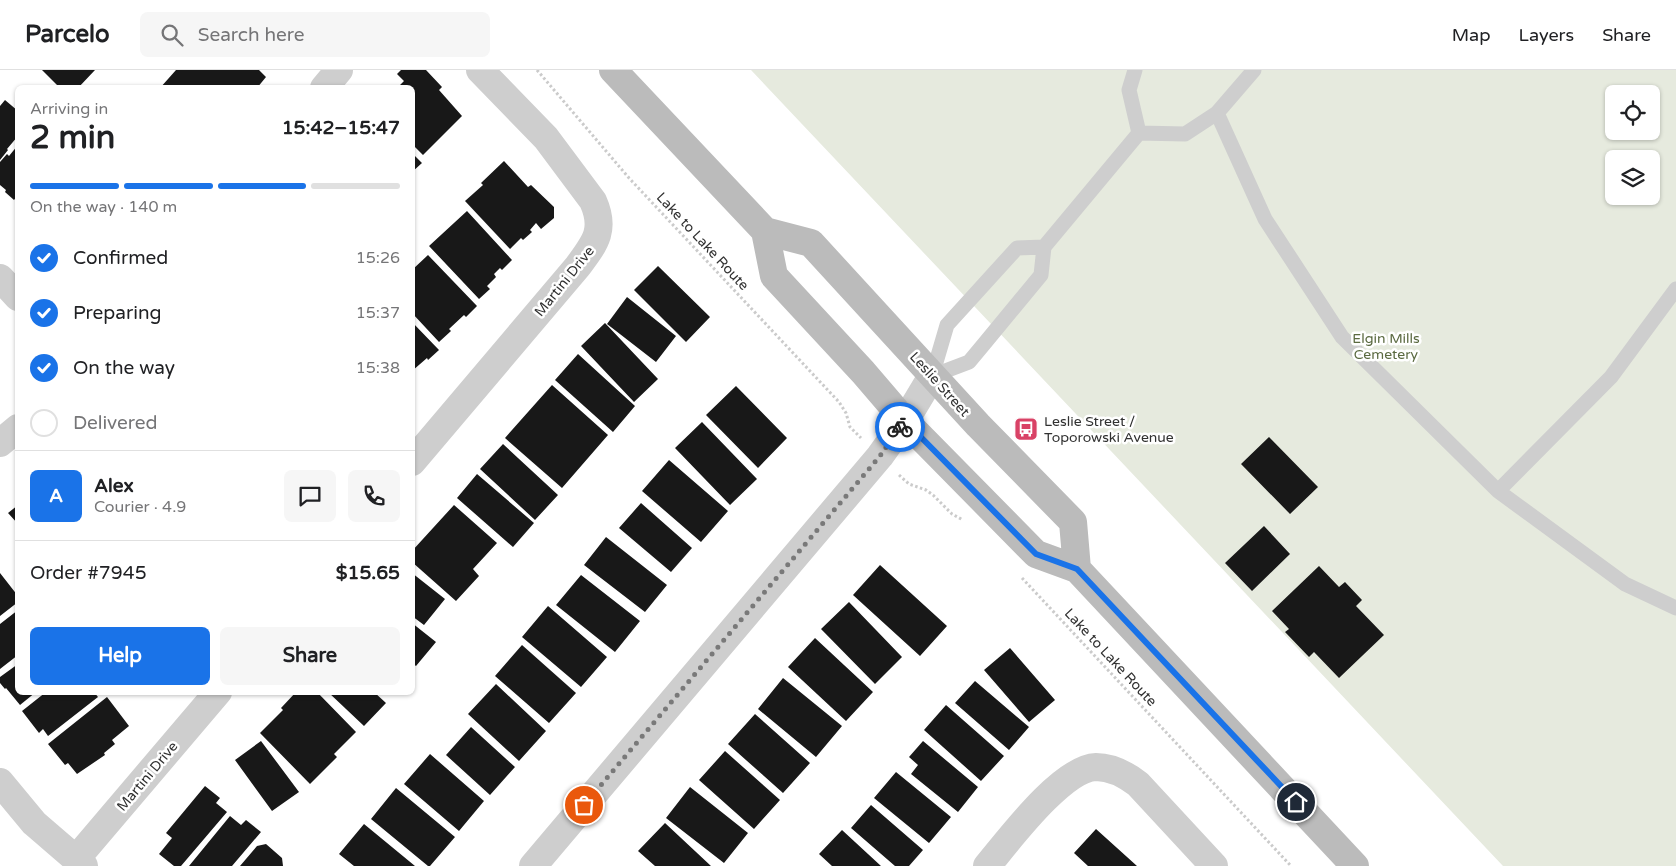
<!DOCTYPE html>
<html lang="en">
<head>
<meta charset="utf-8">
<style>
  body { margin:0; font-family:"Varela Round",sans-serif; background:#f6f6f6; color:#202124; height:100vh; display:flex; flex-direction:column; font-size:19px; white-space:nowrap }
  * { box-sizing:border-box; margin:0 }
  p { font-size:16px; color:#757577 }
  .icon { flex:none; width:28px; height:28px; fill:none; stroke:currentColor; stroke-width:2; stroke-linecap:round; stroke-linejoin:round }
  .map { position:relative; flex:1; overflow:hidden }
  .sheet { position:absolute; left:15px; top:15px; width:400px; height:610px; display:flex; flex-direction:column; background:#fff; border-radius:8px; box-shadow:0 1px 4px #0004 }
  .sheet>* { flex:none }
  .fabs { position:absolute; left:1605px; top:15px; display:grid; gap:10px }
  .fabs a { display:grid; place-items:center; width:55px; height:55px; border-radius:8px; background:#fff; box-shadow:0 1px 4px #0004; font-size:25px }
  .pin { position:absolute; display:grid; place-items:center; width:42px; height:42px; color:#fff; margin:-21px; border:2px solid #fff; border-radius:50%; box-shadow:0 1px 5px #0007 }
  .courier { position:absolute; display:grid; place-items:center; width:50px; height:50px; margin:-25px; border:4px solid #1a73e8; border-radius:50%; background:#fff; color:#222; box-shadow:0 1px 6px #0007 }
  .summary em { font-style:normal; font-weight:700 }
  .summary div { display:flex; flex-direction:column-reverse }
  .summary { display:flex; align-items:center; justify-content:space-between; height:85px; padding:0 15px }
  h1 { font-size:32px; font-weight:700; line-height:38px }
  .bar { display:grid; grid-template-columns:repeat(4,1fr); gap:8px 5px; align-content:center; height:60px; padding:0 15px }
  .bar i { height:6px; border-radius:4px; background:#e0e0e0 }
  .bar .current { background:#1a73e8 }
  .bar p { grid-column:span 4 }
  .line { display:flex; align-items:center; gap:12px; padding:0 15px; border-top:1px solid #e0e0e0 }
  .line div { flex:1 }
  .round { display:grid; place-items:center; flex:none; width:52px; height:52px; border-radius:8px; background:#f6f6f6 }
  ol { padding:0 15px; list-style:none }
  li { display:flex; align-items:center; gap:15px; height:55px }
  li p { margin-inline-start:auto }
  li .icon { padding:5px; border-radius:50%; background:#1a73e8; color:#fff; stroke-width:4 }
  li:last-child { color:#757577 }
  li i { width:28px; height:28px; border:2px solid #e0e0e0; border-radius:50% }
  .cta { display:flex; gap:10px; margin-top:auto; padding:10px 15px }
  .cta a { flex:1; height:58px; border-radius:8px; background:#1a73e8; color:#fff; font-size:20px; font-weight:700; line-height:58px; text-align:center }
  .cta a+a { background:#f6f6f6; color:#202124 }
  header { display:flex; align-items:center; gap:30px; box-sizing:border-box; height:70px; padding:0 25px; background:#fff; border-bottom:1px solid #e0e0e0 }
  header strong { font-size:24px }
  nav { display:flex; gap:28px; margin-inline-start:auto; font-size:18px }
  .search { width:350px; height:45px; background:#f6f6f6; display:flex; align-items:center; gap:12px; box-sizing:border-box; padding:0 18px; border-radius:8px; color:#757577; font-size:19px }
  .map>svg:first-child { display:block }
</style>
</head>
<body>
<header>
<strong>Parcelo</strong>
<div class="search"><svg class="icon" aria-label="search" viewBox="0 0 24 24"><circle cx="10" cy="10" r="6"/><path d="M15 15l6 6"/></svg>Search here</div>
<nav><a>Map</a><a>Layers</a><a>Share</a></nav>
</header>
<div class="map">
<svg width="1676" height="796" viewBox="0 0 1676 796">
  <rect width="100%" height="100%" fill="#fff"/>
  <path fill="#e6eade" fill-rule="evenodd" d="M751 0H1676V796H1503ZM1614 24H1651V61H1614ZM1614 89H1651V126H1614Z"/>
  <path fill="#181818" d="M42 0H95L78 18H60Z
    M176 0H259L266 7 257 18H160Z
    M401 0H426L442 17 439 20 462 46 423 85 412 74V18H397L404 11 397 4Z
    M5 30 18 41V66L7 79 8 80 0 90V36Z
    M18 75V125L14 130 5 122 6 120 0 115V92L7 84 9 86Z
    M412 83 422 93 412 102Z
    M504 91 528 117 531 115 554 137V148L541 159 536 153 530 160 532 162 523 170 521 168 510 179 465 131 483 115 481 113Z
    M467 141 512 190 502 200 500 198 494 204 496 207 487 216 490 219 479 229 429 176Z
    M428 185 477 236 466 247 464 245 449 259 451 261 439 272 412 243V200Z
    M658 196 710 247 686 272 634 220Z
    M627 227 676 266 656 292 607 254Z
    M412 252 439 280 428 290 427 288 412 301Z
    M605 253 658 309 634 332 581 276Z
    M578 284 635 336 613 362 555 310Z
    M552 315 608 365 562 418 505 368Z
    M736 316 787 368 758 398 706 345Z
    M702 352 757 409 730 435 675 378Z
    M1269 367 1318 417 1290 444 1241 394Z
    M503 374 558 425 535 450 480 399Z
    M669 390 728 441 701 472 642 421Z
    M477 404 534 453 513 477 457 428Z
    M641 433 692 478 671 502 619 458Z
    M18 435V454L8 443Z
    M454 435 497 473 473 499 479 506 456 531 412 492V481Z
    M1264 456 1290 484 1252 521 1225 493Z
    M606 467 667 515 645 542 584 495Z
    M880 495 947 556 920 586 853 525Z
    M1319 496 1339 517 1345 512 1362 530 1356 536 1384 565 1339 608 1314 582 1309 587 1285 562 1289 559 1272 541Z
    M0 503 18 526V532L0 546Z
    M412 503 445 529 424 555 412 546Z
    M581 505 640 551 615 582 556 535Z
    M849 532 902 587 875 614 821 559Z
    M548 536 607 587 581 617 522 567Z
    M18 540V585L0 599V554Z
    M412 553 436 572 416 596 412 593Z
    M815 568 873 622 846 651 788 597Z
    M522 575 576 623 549 653 495 606Z
    M1010 578 1055 630 1029 652 984 600Z
    M18 594V622H36L20 635 6 618 5 619 0 613V607Z
    M783 608 842 656 816 687 758 639Z
    M975 611 1029 657 1009 680 955 633Z
    M496 614 546 661 519 691 468 644Z
    M46 622H94L98 627 48 666 43 659 39 663 22 641Z
    M296 622H317L356 662 334 684 337 687 310 714 260 663 283 640 281 638Z
    M328 622H374L386 633 364 656Z
    M107 627 129 656 112 670 115 674 104 683 105 685 77 704 68 693 65 695 48 674Z
    M946 635 1004 686 981 711 924 660Z
    M755 644 810 693 783 723 728 674Z
    M471 657 515 697 490 725 446 685Z
    M261 671 299 722 272 741 235 690Z
    M923 671 978 717 958 742 911 704 918 695 909 687Z
    M725 681 780 730 754 759 699 710Z
    M430 684 484 731 459 761 404 714Z
    M896 702 951 747 929 773 874 728Z
    M205 716 220 728 216 733 227 742 181 796H174L159 784 172 768 166 763Z
    M690 717 748 763 724 793 666 748Z
    M396 718 455 767 430 796H428L371 749Z
    M871 735 923 780 909 796H895L851 758Z
    M230 746 241 755 246 750 261 762 232 796H189Z
    M665 753 711 796H655L638 781Z
    M364 754 415 796H354L339 784Z
    M1096 759 1137 796H1088L1074 783Z
    M842 760 881 796H832L819 784Z
    M266 774 282 788 283 796H240L257 776Z"/>
  <g fill="none" stroke-linecap="round" stroke-linejoin="round">
    <path stroke="#cbcbcb" stroke-width="3" stroke-dasharray="2.5 2.5" stroke-linecap="butt" d="M537 0 629 108 839 332 846 343 850 357 861 368
      M899 405 909 414 926 420 933 425 952 444 963 450
      M1022 508 1291 796"/>
    <path stroke="#cecece" stroke-width="15" d="M1135 0 1129 20 1139 63 1185 64 1217 43 1254 0
      M1217 43 1265 149 1342 267 1498 421 1611 307 1676 219
      M932 306 969 292 984 274 1041 205 1044 177 1139 63
      M932 306 947 255 1017 178 1044 177
      M1498 421 1625 514 1676 538"/>
    <path stroke="#cecece" stroke-width="28" d="M324 18 339 0
      M0 208 18 227
      M0 373 18 358
      M412 392 578 196C595 173 606 160 593 131L546 68 480 0
      M0 712 34 753 84 796
      M76 789 218 622
      M533 796 880 386 905 351 932 306
      M987 796C1008 771 1062 698 1096 697 1112 697 1125 704 1138 714L1214 796"/>
    <path stroke="#bbb" stroke-width="28" d="M613 0 765 161 774 206 863 302 905 351 1036 484 1077 499 1355 796
      M765 161 811 173 978 355 1073 452 1077 499"/>
  </g>
  <g fill="none" stroke-linecap="round" stroke-linejoin="round">
    <path stroke="#797979" stroke-width="5" stroke-dasharray="0 9" d="M584 735 880 386 900 357"/>
    <path stroke="#1a73e8" stroke-width="6" d="M900 357 905 351 1036 484 1077 499 1296 732"/>
  </g>
  <defs>
    <g id="bus-square" transform="scale(1.25)"><rect x="-9" y="-9" width="18" height="18" rx="4" fill="#d94266" stroke="#fff"/><path d="M-5-6H5V4H4V6H2V4H-2V6H-4V4H-5ZM-3.5-4V0h7V-4ZM-3.5 1.2v1.5H-2V1.2ZM2 1.2v1.5H3.5V1.2Z" fill="#fff"/></g>
  </defs>
  <g fill-rule="evenodd">
    <use href="#bus-square" x="1026" y="359"/>
  </g>
  <g text-anchor="middle" stroke-width="5" stroke-linejoin="round" paint-order="stroke">
    <g font-size="14" fill="#313131" stroke="#fff">
      <text transform="translate(703 171) rotate(47)" y="5">Lake to Lake Route</text>
      <text transform="translate(564 211) rotate(-51)" y="5">Martini Drive</text>
      <text transform="translate(940 314) rotate(48)" y="5">Leslie Street</text>
      <text transform="translate(1111 587) rotate(47)" y="5">Lake to Lake Route</text>
      <text transform="translate(147 706) rotate(-50)" y="5">Martini Drive</text>
    </g>
    <g font-size="14" fill="#5b6a41" stroke="#fff">
      <text x="1386" y="273">Elgin Mills<tspan x="1386" dy="16">Cemetery</tspan></text>
    </g>
    <g font-size="14" fill="#313131" stroke="#fff" text-anchor="start">
      <text x="1044" y="356">Leslie Street /<tspan x="1044" dy="16">Toporowski Avenue</tspan></text>
    </g>
  </g>
</svg>
<div class="fabs">
<a><svg class="icon" aria-label="locate" viewBox="0 0 24 24"><circle cx="12" cy="12" r="6"/><path d="M12 2v4M12 18v4M2 12h4M18 12h4"/></svg></a>
<a><svg class="icon" aria-label="layers" viewBox="0 0 24 24"><path d="M12 4l9 5-9 5-9-5zM3 14l9 5 9-5"/></svg></a>
</div>
<div class="pin" style="left:584px;top:735px;background:#ea580c"><svg class="icon" aria-label="bag" viewBox="0 0 24 24"><path d="M5 8h14l-1 12H6zM9 8a3 3 0 0 1 6 0"/></svg></div>
<div class="pin" style="left:1296px;top:732px;background:#1f2937"><svg class="icon" aria-label="home" viewBox="0 0 24 24"><path d="M3 11l9-7 9 7M6 9v11h12V9"/></svg></div>
<div class="courier" style="left:900px;top:357px"><svg class="icon" aria-label="bike" viewBox="0 0 24 24"><circle cx="6" cy="16" r="4"/><circle cx="18" cy="16" r="4"/><path d="M6 16l4-8h5l3 8M10 8l3 8H6M13 5h3"/></svg></div>
<section class="sheet">
<div class="summary"><div><h1>2 min</h1><p>Arriving in</p></div><em>15:42–15:47</em></div>
<div class="bar"><i class="current"></i><i class="current"></i><i class="current"></i><i></i><p>On the way · 140 m</p></div>
<ol>
<li><svg class="icon" aria-label="check" viewBox="0 0 24 24"><path d="M5 12l5 5 9-10"/></svg>Confirmed<p>15:26</p></li>
<li><svg class="icon" aria-label="check" viewBox="0 0 24 24"><path d="M5 12l5 5 9-10"/></svg>Preparing<p>15:37</p></li>
<li><svg class="icon" aria-label="check" viewBox="0 0 24 24"><path d="M5 12l5 5 9-10"/></svg>On the way<p>15:38</p></li>
<li><i></i>Delivered</li>
</ol>
<div class="line" style="height:90px"><b class="round" style="background:#1a73e8;color:#fff">A</b><div><b>Alex</b><p>Courier · 4.9</p></div><a class="round"><svg class="icon" aria-label="chat" viewBox="0 0 24 24"><path d="M4 5h16v11H9l-5 4z"/></svg></a><a class="round"><svg class="icon" aria-label="phone" viewBox="0 0 24 24"><path d="M5 4h4l2 5-3 2q2 4 5 5l2-3 5 2v4C11 20 4 13 5 4z"/></svg></a></div>
<div class="line" style="height:65px"><div>Order #7945</div><b>$15.65</b></div>
<div class="cta"><a>Help</a><a>Share</a></div>
</section>
</div>
</body>
</html>
